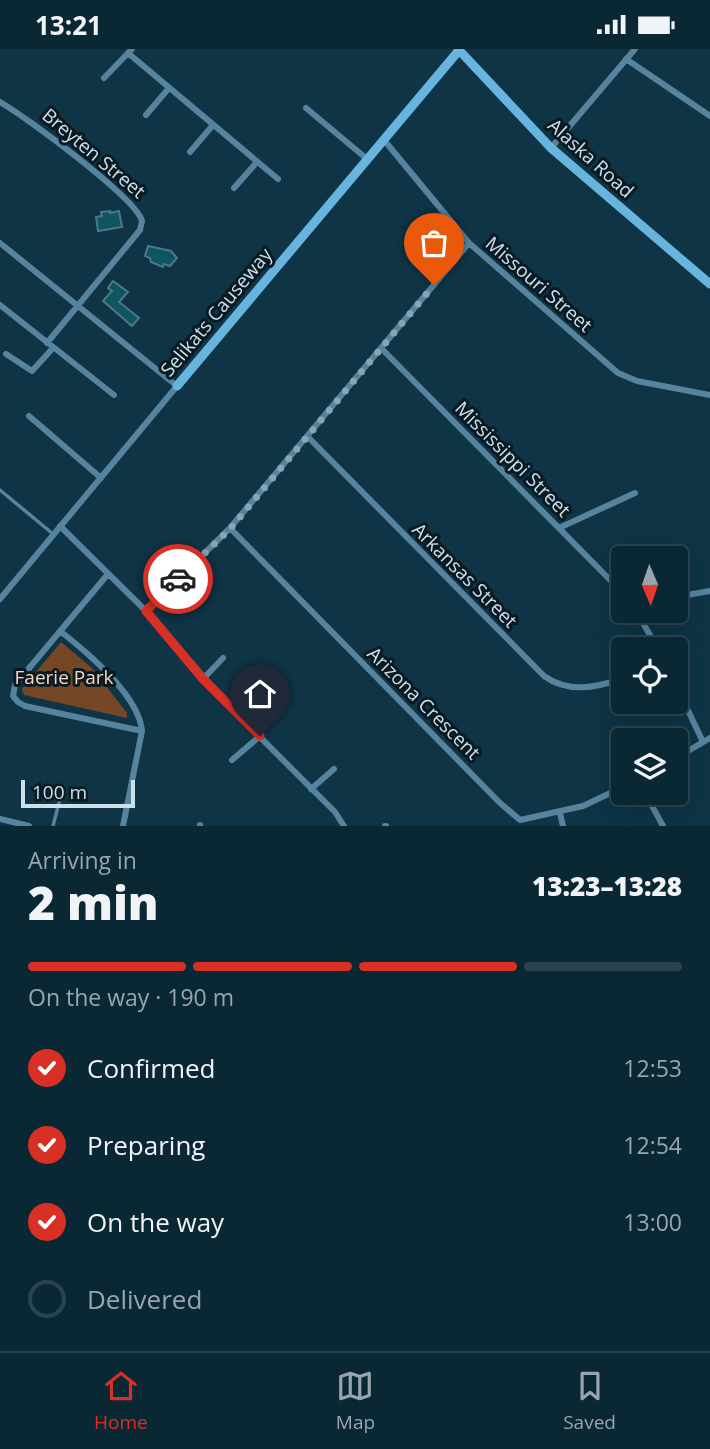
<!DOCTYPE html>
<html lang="en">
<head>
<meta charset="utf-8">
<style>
  body { margin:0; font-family:"Open Sans",sans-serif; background:#183340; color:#f1f3f6; height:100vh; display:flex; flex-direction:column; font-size:26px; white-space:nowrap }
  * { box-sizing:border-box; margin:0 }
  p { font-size:23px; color:#99a5ac }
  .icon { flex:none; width:38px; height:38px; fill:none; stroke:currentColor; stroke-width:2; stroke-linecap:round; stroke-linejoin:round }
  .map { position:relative; height:777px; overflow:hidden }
  .drawer { display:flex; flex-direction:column; background:#0a2734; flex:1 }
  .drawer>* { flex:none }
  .needle { width:46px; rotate:178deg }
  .buttons { position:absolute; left:611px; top:497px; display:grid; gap:14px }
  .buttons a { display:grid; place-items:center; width:77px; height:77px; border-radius:7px; background:#0a2734; box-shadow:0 7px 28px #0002,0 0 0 2px #2a444f; font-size:35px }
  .scale { position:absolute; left:21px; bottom:18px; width:114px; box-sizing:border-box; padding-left:7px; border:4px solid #cce0eb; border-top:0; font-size:19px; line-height:24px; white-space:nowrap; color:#cce0eb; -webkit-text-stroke:5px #0a1a22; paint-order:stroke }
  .pin { position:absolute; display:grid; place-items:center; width:60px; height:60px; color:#fff; margin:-72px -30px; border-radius:50% 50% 50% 0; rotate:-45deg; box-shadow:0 0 7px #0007 }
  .pin .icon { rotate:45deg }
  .courier { position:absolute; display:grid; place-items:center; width:70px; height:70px; margin:-35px; border:5px solid #d93025; border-radius:50%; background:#fff; color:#222; box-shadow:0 2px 9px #0007 }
  .summary em { font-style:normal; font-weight:800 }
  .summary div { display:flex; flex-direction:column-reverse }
  .summary { display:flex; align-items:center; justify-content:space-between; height:119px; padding:0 28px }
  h1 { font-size:46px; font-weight:800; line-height:52px }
  .bar { display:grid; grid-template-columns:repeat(4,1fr); gap:10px 7px; align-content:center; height:84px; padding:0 28px }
  .bar i { height:9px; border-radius:5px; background:#2a444f }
  .bar .on { background:#d93025 }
  .bar p { grid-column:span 4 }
  ol { padding:0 28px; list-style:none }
  li { display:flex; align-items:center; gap:21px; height:77px }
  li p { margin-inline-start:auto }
  li .icon { padding:7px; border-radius:50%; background:#d93025; color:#fff; stroke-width:4 }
  li:last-child { color:#99a5ac }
  li i { width:38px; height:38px; border:4px solid #2a444f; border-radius:50% }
  .status { display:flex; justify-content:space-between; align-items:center; height:49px; padding:0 35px; background:#0a2734; direction:ltr }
  .status svg { height:19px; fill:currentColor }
  .menu { display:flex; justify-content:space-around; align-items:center; height:98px; border-top:2px solid #2a444f; background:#0a2734; font-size:19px; color:#99a5ac }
  .menu a { display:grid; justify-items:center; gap:4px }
  .menu .on { color:#d93025 }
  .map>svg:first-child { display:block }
</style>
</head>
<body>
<div class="status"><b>13:21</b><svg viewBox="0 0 49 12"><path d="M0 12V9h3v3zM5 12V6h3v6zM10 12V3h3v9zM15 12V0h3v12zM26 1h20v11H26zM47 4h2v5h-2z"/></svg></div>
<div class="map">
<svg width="710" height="777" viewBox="0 0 710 777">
  <rect width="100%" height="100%" fill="#0e3446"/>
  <path fill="#754727" d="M61 593 92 619 127 664V669L24 646 22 640Z"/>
  <path fill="#0f5461" stroke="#4b7984" stroke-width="2" d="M110 162V164L119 162 122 178 98 182 96 168 102 167 101 163Z
    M148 197 171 202 177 209 170 217 164 215 163 218 151 213 150 209 145 207Z
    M113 232 128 243 119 253 139 269 132 277 103 252 112 242 108 239Z"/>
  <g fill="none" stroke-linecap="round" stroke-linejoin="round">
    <path stroke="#56849e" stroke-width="3.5" d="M0 441 53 485
      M53 777 61 746"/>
    <path stroke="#56849e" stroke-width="6" d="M128 4 278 130
      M626 10 710 67
      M104 29 132 0
      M0 53C25 67 136 149 142 172L140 181 47 294
      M306 59 367 110
      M146 66 169 39
      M384 91 469 194 618 324 637 332 710 346
      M551 99 635 0
      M190 103 213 76
      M234 139 257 113
      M0 194 177 337 0 550
      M0 256 114 346
      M381 299 623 544
      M6 305 32 322 53 299
      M29 367 101 429
      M307 387 544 627C569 645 596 638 623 630
      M60 477 146 562 228 656 335 763 344 777
      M230 479 500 754 520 771 583 757 623 738
      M559 479 635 444
      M108 525 15 636 13 647 18 653 25 657 142 682
      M676 548 710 542
      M146 562 230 479 469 194
      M636 562 658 600
      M60 582C87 603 139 647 142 682L123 777
      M203 630 223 609
      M676 636 703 693
      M676 709 710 689
      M232 711 260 687
      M311 740 334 720
      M645 744 663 777
      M560 764 563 777
      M0 770 29 777
      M200 777V776
      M385 777H386"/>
    <path stroke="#67b4de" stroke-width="9" d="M458 0 551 99 710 235
      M177 337 460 0"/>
  </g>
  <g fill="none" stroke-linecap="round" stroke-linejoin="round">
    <path stroke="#8aa4b1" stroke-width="7" stroke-dasharray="0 12.6" d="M178 530 230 480 434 236"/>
    <path stroke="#d93025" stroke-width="9" d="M178 530 146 562 203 630 260 687"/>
  </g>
  <g text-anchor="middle" stroke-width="6" stroke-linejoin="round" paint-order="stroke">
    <g font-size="19" fill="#cce0eb" stroke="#0a1a22">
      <text transform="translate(94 104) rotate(40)" y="7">Breyten Street</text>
      <text transform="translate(591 109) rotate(42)" y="7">Alaska Road</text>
      <text transform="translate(539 235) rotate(41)" y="7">Missouri Street</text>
      <text transform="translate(216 263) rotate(-50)" y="7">Selikats Causeway</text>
      <text transform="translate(513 410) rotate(45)" y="7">Mississippi Street</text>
      <text transform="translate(465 526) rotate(45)" y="7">Arkansas Street</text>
      <text transform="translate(424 654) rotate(45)" y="7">Arizona Crescent</text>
    </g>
    <g font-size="19" fill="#f7d7c2" stroke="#0a1a22">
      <text x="64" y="635">Faerie Park</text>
    </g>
  </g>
</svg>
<div class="buttons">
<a><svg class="needle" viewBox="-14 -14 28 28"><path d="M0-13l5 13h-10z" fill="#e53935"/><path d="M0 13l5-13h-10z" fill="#99a5ac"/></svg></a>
<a><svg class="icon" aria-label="locate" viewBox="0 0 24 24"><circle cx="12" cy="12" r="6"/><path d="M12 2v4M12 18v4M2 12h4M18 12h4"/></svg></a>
<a><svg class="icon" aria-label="layers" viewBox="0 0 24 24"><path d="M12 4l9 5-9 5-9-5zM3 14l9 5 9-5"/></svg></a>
</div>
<div class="scale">100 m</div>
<div class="pin" style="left:434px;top:236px;background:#ea580c"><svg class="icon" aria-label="bag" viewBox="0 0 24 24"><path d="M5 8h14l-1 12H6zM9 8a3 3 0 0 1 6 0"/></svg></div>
<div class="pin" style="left:260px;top:687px;background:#1f2937"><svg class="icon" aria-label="home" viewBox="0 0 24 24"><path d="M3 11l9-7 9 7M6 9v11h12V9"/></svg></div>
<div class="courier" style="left:178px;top:530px"><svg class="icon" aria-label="car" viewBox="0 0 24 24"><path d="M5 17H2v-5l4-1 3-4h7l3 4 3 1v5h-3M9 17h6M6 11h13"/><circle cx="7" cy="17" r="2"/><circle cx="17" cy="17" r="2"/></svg></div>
</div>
<section class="drawer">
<div class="summary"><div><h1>2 min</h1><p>Arriving in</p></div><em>13:23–13:28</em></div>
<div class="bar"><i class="on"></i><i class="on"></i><i class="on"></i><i></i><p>On the way · 190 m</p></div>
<ol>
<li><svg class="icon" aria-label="check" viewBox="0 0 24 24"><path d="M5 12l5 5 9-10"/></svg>Confirmed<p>12:53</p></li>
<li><svg class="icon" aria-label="check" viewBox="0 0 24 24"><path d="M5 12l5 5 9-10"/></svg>Preparing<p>12:54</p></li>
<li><svg class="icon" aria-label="check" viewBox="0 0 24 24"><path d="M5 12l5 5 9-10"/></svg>On the way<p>13:00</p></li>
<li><i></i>Delivered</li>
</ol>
</section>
<nav class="menu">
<a class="on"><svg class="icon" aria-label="home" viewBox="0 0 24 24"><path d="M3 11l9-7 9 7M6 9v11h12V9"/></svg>Home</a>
<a><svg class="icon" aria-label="map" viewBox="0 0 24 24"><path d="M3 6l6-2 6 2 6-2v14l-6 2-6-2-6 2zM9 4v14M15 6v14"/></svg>Map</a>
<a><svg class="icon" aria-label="saved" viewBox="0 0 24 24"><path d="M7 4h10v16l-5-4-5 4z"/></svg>Saved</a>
</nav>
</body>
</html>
